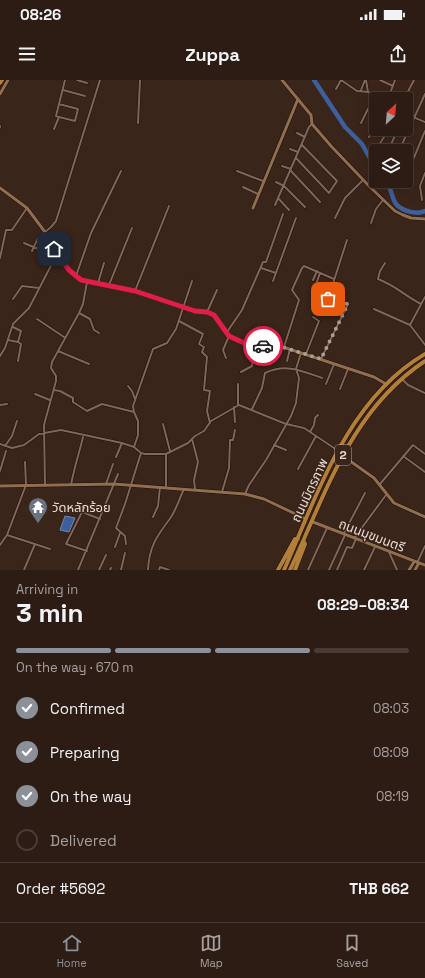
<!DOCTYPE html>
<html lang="en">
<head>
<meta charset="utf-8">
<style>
  body { margin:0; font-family:"Space Grotesk","Noto Sans Thai",sans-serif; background:#382922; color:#f1f3f6; height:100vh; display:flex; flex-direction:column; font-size:15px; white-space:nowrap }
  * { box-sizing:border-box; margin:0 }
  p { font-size:13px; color:#a6a1a0 }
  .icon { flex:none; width:22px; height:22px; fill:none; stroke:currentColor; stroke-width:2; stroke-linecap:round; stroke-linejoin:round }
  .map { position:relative; height:490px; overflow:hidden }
  .drawer { display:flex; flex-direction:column; background:#2c1c14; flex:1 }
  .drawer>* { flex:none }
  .needle { width:26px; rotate:26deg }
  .tools { position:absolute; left:369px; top:12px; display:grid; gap:8px }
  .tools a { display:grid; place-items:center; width:44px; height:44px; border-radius:4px; background:#2c1c14; box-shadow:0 4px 16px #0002,0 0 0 1px #483a34; font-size:20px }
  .pin { position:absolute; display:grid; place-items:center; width:34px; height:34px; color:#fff; margin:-17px; border-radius:8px; box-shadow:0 2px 6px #0006 }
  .courier { position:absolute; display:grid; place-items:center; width:40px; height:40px; margin:-20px; border:3px solid #e11d48; border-radius:50%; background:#fff; color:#222; box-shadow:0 1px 5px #0007 }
  .summary em { font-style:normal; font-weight:700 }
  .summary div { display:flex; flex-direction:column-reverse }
  .summary { display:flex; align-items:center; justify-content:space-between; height:68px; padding:0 16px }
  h1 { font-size:26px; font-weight:700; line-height:30px }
  .bar { display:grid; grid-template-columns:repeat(4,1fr); gap:6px 4px; align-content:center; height:48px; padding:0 16px }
  .bar i { height:5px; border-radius:3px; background:#483a34 }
  .bar .current { background:#8c9099 }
  .bar p { grid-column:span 4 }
  .line { display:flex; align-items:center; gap:10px; padding:0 16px; border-top:1px solid #483a34 }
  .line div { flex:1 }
  ol { padding:0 16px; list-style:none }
  li { display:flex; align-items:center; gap:12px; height:44px }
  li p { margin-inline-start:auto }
  li .icon { padding:4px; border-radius:50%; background:#8c9099; color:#fff; stroke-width:4 }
  li:last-child { color:#a6a1a0 }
  li i { width:22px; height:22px; border:2px solid #483a34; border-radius:50% }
  .status { display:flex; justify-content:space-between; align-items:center; height:28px; padding:0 20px; background:#2c1c14; direction:ltr }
  .status svg { height:11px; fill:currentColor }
  header { display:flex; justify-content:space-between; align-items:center; height:52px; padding:0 16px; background:#2c1c14; font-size:18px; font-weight:700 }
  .tab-bar { display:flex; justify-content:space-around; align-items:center; height:56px; border-top:1px solid #483a34; background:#2c1c14; font-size:11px; color:#a6a1a0 }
  .tab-bar a { display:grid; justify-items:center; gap:2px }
  .tab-bar .current { color:#8c9099 }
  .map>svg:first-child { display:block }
</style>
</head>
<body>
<div class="status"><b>08:26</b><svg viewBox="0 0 49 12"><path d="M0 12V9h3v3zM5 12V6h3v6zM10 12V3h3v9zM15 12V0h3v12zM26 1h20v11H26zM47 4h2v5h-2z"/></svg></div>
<header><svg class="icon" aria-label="menu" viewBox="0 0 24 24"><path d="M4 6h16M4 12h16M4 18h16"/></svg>Zuppa<svg class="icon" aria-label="share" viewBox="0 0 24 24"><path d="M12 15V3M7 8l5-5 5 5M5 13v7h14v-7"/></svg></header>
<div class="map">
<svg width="425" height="490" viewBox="0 0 425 490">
  <rect width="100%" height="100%" fill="#3a251a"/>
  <path fill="#3d5f9c" stroke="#7185ad" d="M65 436 75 438 69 452 60 450Z"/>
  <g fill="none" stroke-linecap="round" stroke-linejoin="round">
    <path stroke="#3d5f9c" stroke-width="4.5" d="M314 0 345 47 362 64 376 89
      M386 101C392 109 391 117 396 124 402 131 417 135 425 131"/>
    <g stroke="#200d05" stroke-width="3">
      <path id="street" d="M77 0 87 3
        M341 0 357 11 368 12 382 19
        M366 0 368 12
        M380 0 393 6
        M336 9 341 0
        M63 10 85 16
        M361 10 365 0
        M388 19 395 0
        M404 19 414 0
        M406 34 425 42
        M59 37 75 41 78 29 59 24
        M138 43 140 0
        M361 43 375 15
        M0 47V46
        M54 49 59 37 56 36 65 0
        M374 51 384 57 379 65
        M297 53 305 57
        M369 57 376 46
        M290 69 298 72
        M388 71 398 49
        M399 71 425 14
        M296 78 329 113 337 101 302 65
        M282 86 291 89
        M237 91 263 101
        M291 91 320 122
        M406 97 425 51
        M276 102 284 106 305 127
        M243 107 258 114
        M278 118 289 130
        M422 120 420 106 425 93
        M275 125 309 47 312 44
        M335 138 345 118 363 100
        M371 143 376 129 383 120
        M24 163 43 171
        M32 171 38 158 51 147 56 141 100 0
        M0 178 6 150H12L27 128
        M385 183 380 191 378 199C396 206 404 215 421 224
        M261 188 276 193
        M76 196 91 153 121 91
        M313 200 317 191
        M273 201 296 138
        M98 203 104 183
        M109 205 132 148
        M135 211 169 126
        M314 216 313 213 320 193
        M425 217 410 245 425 265
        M13 219 22 206 39 208
        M328 219 347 160
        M374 229 410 245
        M207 232 217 210
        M79 233 90 239 94 250 99 253
        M37 239 64 257
        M179 241 203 254 199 264 204 267 202 272 207 277 204 310 210 311 207 331 210 343
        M227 252 242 230 263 182H266L283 134
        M8 260 18 262 21 251 13 247
        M284 267 299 220 292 210 302 188 304 186 334 199
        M58 271 89 284
        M306 274 319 241 313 237
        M0 276 5 268 13 244 29 228 57 174
        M226 278 223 270 229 256
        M321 279 348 224 326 218
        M18 281 21 264 18 262
        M287 281 290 269
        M241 292 252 286 255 265
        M402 299 408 305 425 313
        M238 304V325
        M326 304 334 284
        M128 306 132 311 135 319
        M340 309 348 289
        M54 310 60 311 73 318V322L87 331 102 324 134 332
        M35 314 50 320
        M0 325 7 324
        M234 327 235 342
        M252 329 262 308 265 293C286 283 302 291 322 298
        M163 344 170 371
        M310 352 314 345 315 338 318 335
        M192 359 198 382 194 400 195 409
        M0 364 12 368 24 365 39 354 61 350 122 363 134 367 141 373 145 374H166L188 363 195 356 204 351 211 341 239 325 286 344 304 348 337 370
        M274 365 286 370
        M5 366 12 356 17 341
        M134 367 138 355V341L134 332 133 326 153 269 167 263 176 249 192 201
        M403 376 425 392
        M116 377 122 363
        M298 389 316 356
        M0 391 6 371
        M106 404 113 384
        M380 404 413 365 425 374
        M71 405C74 388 79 374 83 357
        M45 406 44 345 56 301V296L51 288 52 282 79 233 83 224 87 202
        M166 408V374
        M222 412 229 388 230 360H233L235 350
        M245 414 249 405 266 380 291 336 296 323 299 298 296 289 301 273
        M153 437 158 426 160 407
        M344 453 365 413
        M7 455 50 469
        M355 457 386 415
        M126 464 125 456 116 448 125 424 141 373
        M0 465 7 455 26 405 25 382
        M115 467 120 453
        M87 471 66 464 82 432 100 439
        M389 472 397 490
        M417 483 425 466
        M24 490 35 464
        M78 490 118 394
        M99 490 106 475
        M110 490 111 488
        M121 490 125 473
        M148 490C149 468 156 457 169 440 176 431 179 419 184 409
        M159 490 160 487 169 490
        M308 490 327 448
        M329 490 345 455
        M337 490 347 467 352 468 356 459
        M364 490 375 467"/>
    </g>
    <g stroke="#200d05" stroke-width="4">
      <path id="secondary" d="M282 0 311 35 312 44 331 66 370 107 395 131 403 135 411 138 425 139
        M0 14 8 0
        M0 108 27 128 45 152 54 169 69 190 81 200 135 211 195 231 207 232 214 235 229 256 244 263 283 267 374 297 386 304
        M253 128 298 19
        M343 376 374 398 394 423 425 437
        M0 406 114 404 245 414 264 419 306 439
        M313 442 425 485
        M409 490 414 482
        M415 490 419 483"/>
    </g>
    <g stroke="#200d05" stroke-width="5">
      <path id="highway" d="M0 3 2 0
        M278 490 295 459H298
        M284 490C318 413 348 319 425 274
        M290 490C326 413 351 330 425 281
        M295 490 305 464 304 462"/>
    </g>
    <use href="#street" stroke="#80675b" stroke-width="2"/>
    <use href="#secondary" stroke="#8f6e51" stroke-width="3"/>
    <use href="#highway" stroke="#b17f39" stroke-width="4"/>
  </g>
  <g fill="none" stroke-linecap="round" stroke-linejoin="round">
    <path stroke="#ad9d94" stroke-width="4" stroke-dasharray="0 7.2" d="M263 266 282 267 321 279 348 224 328 219"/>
    <path stroke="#e11d48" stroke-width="5" d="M54 169 69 190 81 200 135 211 195 231 207 232 214 235 229 256 244 263 263 266"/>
  </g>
  <defs>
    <g id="temple-pin" transform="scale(1)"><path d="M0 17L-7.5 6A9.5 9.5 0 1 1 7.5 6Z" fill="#6b7280" stroke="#3a251a"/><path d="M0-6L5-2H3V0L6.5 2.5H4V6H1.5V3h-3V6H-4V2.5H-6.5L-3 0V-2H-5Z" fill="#fff"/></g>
  </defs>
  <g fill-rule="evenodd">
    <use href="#temple-pin" x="38" y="427"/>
  </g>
  <g text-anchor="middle" stroke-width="3" stroke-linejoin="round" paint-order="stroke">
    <rect fill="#3a251a" stroke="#b6a69e" stroke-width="1" x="335" y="365" width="16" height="20" rx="3"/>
    <g font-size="12" font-weight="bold" fill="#ebddd6">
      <text x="343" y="379">2</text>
    </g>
    <g font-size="13" fill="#ebddd6" stroke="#3a251a">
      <text transform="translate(309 410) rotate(-65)" y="5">ถนนมิตรภาพ</text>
      <text transform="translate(372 455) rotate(21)" y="5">ถนนมุขมนตรี</text>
    </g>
    <g font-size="13" fill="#ebddd6" stroke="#3a251a" text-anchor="start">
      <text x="52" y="432">วัดหลักร้อย</text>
    </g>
  </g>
</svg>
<div class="tools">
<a><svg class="needle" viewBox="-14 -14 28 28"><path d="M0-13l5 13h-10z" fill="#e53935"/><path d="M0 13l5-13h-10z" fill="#a6a1a0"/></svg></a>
<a><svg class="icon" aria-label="layers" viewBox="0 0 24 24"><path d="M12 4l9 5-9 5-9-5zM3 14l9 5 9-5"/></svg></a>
</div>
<div class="pin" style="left:328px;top:219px;background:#ea580c"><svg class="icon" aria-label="bag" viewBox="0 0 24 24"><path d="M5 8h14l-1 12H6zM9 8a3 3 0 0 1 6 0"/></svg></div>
<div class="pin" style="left:54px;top:169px;background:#1f2937"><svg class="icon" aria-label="home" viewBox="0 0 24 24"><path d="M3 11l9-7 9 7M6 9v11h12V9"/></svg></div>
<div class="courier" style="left:263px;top:266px"><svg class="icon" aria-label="car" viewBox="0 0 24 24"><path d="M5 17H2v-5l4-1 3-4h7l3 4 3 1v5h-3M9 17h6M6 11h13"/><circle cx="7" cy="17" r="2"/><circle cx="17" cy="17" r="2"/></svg></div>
</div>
<section class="drawer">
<div class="summary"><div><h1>3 min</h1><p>Arriving in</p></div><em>08:29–08:34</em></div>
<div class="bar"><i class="current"></i><i class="current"></i><i class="current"></i><i></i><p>On the way · 670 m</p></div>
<ol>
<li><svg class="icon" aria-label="check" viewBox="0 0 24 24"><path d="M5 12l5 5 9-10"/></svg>Confirmed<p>08:03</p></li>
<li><svg class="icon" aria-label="check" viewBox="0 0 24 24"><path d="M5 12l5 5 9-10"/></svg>Preparing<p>08:09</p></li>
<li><svg class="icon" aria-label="check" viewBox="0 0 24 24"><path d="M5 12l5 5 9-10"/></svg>On the way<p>08:19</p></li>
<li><i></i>Delivered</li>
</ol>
<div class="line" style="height:52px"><div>Order #5692</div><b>THB 662</b></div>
</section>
<nav class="tab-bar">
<a class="current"><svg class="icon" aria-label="home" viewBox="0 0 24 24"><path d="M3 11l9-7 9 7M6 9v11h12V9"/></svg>Home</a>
<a><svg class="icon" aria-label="map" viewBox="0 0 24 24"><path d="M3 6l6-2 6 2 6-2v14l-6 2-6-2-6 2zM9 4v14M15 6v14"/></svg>Map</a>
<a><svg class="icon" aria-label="saved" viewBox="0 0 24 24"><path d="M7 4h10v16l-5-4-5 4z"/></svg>Saved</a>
</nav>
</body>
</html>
